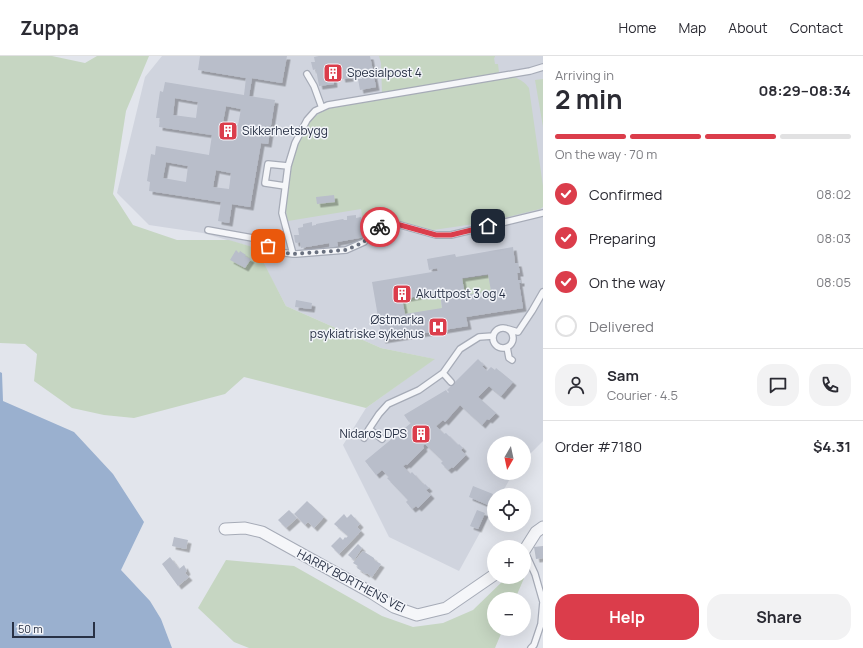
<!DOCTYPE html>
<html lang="en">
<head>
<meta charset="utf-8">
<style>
  body { margin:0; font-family:Manrope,sans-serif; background:#f2f2f3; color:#2b2b33; height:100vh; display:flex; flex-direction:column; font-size:15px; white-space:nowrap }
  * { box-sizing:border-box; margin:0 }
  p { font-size:13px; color:#7c7c81 }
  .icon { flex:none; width:22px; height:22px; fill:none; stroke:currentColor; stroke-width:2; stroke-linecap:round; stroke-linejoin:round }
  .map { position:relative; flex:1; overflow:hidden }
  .sheet { display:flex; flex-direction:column; background:#fff; width:320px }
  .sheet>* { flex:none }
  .needle { width:26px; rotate:189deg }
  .controls { position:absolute; left:487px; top:380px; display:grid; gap:8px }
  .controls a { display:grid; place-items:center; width:44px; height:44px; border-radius:50%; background:#fff; box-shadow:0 4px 16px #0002; font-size:20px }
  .scale { position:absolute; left:12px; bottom:10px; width:83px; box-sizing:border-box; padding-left:4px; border:2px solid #283145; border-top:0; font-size:11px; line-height:14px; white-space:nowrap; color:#283145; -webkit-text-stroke:3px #f2f4f9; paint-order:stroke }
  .pin { position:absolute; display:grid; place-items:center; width:34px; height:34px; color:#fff; margin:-17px; border-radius:8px; box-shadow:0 2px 6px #0006 }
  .courier { position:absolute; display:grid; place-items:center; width:40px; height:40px; margin:-20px; border:3px solid #db3d4b; border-radius:50%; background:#fff; color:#222; box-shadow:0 1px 5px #0007 }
  .summary em { font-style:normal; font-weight:700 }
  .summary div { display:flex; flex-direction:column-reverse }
  .summary { display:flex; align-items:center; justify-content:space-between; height:68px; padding:0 12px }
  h1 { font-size:26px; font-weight:700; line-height:30px }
  .bar { display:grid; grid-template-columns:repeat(4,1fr); gap:6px 4px; align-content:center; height:48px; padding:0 12px }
  .bar i { height:5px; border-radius:3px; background:#e1e1e2 }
  .bar .on { background:#db3d4b }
  .bar p { grid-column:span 4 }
  .line { display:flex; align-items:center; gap:10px; padding:0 12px; border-top:1px solid #e1e1e2 }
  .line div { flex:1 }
  .round { display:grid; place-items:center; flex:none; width:42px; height:42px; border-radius:16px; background:#f2f2f3 }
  ol { padding:0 12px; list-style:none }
  li { display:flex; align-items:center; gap:12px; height:44px }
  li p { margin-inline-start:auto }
  li .icon { padding:4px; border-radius:50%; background:#db3d4b; color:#fff; stroke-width:4 }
  li:last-child { color:#7c7c81 }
  li i { width:22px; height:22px; border:2px solid #e1e1e2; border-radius:50% }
  .cta { display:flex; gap:8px; margin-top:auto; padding:8px 12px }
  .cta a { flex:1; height:46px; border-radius:16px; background:#db3d4b; color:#fff; font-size:16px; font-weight:700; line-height:46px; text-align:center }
  .cta a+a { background:#f2f2f3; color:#2b2b33 }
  header { display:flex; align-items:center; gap:24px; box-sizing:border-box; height:56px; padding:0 20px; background:#fff; border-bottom:1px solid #e1e1e2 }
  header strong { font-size:19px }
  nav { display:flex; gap:22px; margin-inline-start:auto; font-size:14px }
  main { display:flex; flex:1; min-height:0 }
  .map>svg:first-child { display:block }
</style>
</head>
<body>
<header>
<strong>Zuppa</strong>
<nav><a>Home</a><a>Map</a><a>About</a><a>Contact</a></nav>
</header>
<main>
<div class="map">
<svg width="543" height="592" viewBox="0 0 543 592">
  <defs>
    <filter id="shadow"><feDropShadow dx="3.5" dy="3.5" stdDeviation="0" flood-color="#0004"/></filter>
  </defs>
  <rect width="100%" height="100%" fill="#e2e5ec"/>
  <path fill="#d0d4de" d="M162 0H543V385L524 404V387H494V417H513L501 439H494V451L459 515 389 481 343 389 366 352 434 303 381 292 286 250 255 192 203 177 149 169 117 137 145 21Z"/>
  <path fill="#c6d6c2" d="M0 0H52L85 7 97 0H149L126 55 113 138 133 169 177 184H229L256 192 286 250 381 292 435 303 366 352 244 321 225 338 134 362 104 359 72 352 34 325 37 298 25 288 0 287Z
    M379 0H495V1L494 2 495 8H498L499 16 496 18 382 37 381 7Z
    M514 21C521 24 525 26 529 32L543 130V151L540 153 488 166 433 174 391 163 376 169 365 179 361 153 288 165C280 145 296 80 311 64 317 58 324 54 332 52Z
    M543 23V71L535 24Z
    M489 219 491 236 465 240 462 223Z
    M440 237 442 253 405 259 402 244Z
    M226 504 294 510 382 560 413 571 443 567 473 554 507 521H524L525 520 515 543H494V573H503L495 592H249L234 586 198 552Z"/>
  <path fill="#9ab0cf" d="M0 316 2 317 3 345 74 376 113 418 144 466 121 514 150 545 161 563 172 592H0Z"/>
  <path fill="#b9beca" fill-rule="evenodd" filter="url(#shadow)" d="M200 0H287L282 27 252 22 249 40 275 44 268 88 261 87 250 151 232 148 229 167 218 165 221 146 149 135 150 126 147 125 151 98 155 99 156 90 209 99 212 79 159 71 160 62H156L160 35 163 36 165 26 244 39 246 22 198 14ZM175 42 198 46 196 62 173 59ZM226 50 241 53 238 69 223 66ZM166 106 188 110 186 126 163 122ZM216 114 231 117 229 133 213 131Z
    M319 0H370L376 31 360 34 358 23H362L361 15 349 17 350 22 342 23 341 18 333 19 334 28 319 30 316 13 313 14 311 6H315L314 1Z
    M334 139 335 146 317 148 316 141Z
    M356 159V162L361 161 365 181 337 186 338 190 330 192 329 187 301 192 300 186 296 187 295 186 294 179H299L298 172 303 171V168L312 166V170L316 169V168L343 163 344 164H347V160Z
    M513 191 515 207H518L520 217H517L518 224H521V227H519L523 252 466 261 468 270 382 284 372 226 438 215 437 212 429 214 427 203 455 198 456 201ZM488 218 491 235 465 239 462 222ZM440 236 442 252 405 258 402 243Z
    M236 194 239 197 240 195 246 199 245 200 251 203 245 212 230 204Z
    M296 244 312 247 311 253 295 251Z
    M478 303 484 309 482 310 487 315 491 311 495 314 496 312 513 326 501 340 489 330 478 341 496 357 489 364 487 363 482 369 460 349 445 366 443 364 436 370 444 378 446 377 458 389 459 388 463 392 461 394 466 399 453 412 452 411 448 414 441 407 443 405 425 388 423 390 424 392 407 409 406 408 403 410 410 418 412 416 424 429 425 428 429 432 426 434 431 439 418 452 416 450 412 453 406 446 408 444 387 422 389 421 382 414 376 419 365 405 411 367 410 365 409 366 404 359 446 334 448 337 449 336 447 334Z
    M473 430 493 438 488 449 469 441Z
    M307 445 324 461 314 472 308 466 305 469 294 458Z
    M289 454 297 462 286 472 278 464Z
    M477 454 485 457 478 473 470 470Z
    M344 458 347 462 351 458 360 468 357 471 361 475 339 498 331 490 340 481 343 484 345 481 346 482 348 480 334 468Z
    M174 481 188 484 186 493 172 490Z
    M358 488 362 492 354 504 348 499Z
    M543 490V502L536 503 534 491Z
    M363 495 374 502V504L381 508 372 521 367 517 366 518 357 512 358 510 353 507Z
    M170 501 179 513 184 509 187 515 185 517 189 521 178 530 162 508Z"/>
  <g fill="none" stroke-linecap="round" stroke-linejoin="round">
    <g stroke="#a6abb7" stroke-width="8">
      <path id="service" d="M543 11 530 15 328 49 315 55 307 64 295 87 288 110 282 157 293 198H296L346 194 364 186 375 172 393 167 436 179H451L543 157
        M307 18 314 30 322 52
        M285 130 265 127 268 108 288 110
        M208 174 258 183 278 196 293 198
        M493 282a10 10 0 1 1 20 0a10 10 0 1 1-20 0Z
        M508 273 518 276 532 255 543 236
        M507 291 509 302 512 304
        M443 317 451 326
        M369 373 382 383
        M364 382 369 373 379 358 388 348 419 334 443 317 460 293 479 281 493 280
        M524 494 535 518 543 546 541 568 534 589 531 592"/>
    </g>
    <g stroke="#a6abb7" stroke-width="13">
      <path id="minor" d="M225 473 245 472 262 476 372 537 394 551 417 559 446 552 494 519
        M524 495 536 476 543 471"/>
    </g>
    <use href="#service" stroke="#f5f6f9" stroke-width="5.5"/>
    <use href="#minor" stroke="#f5f6f9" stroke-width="11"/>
  </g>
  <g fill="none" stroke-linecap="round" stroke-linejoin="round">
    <path stroke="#69707f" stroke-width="4" stroke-dasharray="0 7.2" d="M268 190 278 196 293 198 346 194 364 186 375 172 380 171"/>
    <path stroke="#db3d4b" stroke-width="5" d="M380 171 393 167 436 179H451L488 170"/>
  </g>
  <defs>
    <g id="building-square" transform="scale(1)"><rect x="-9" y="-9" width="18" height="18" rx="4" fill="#db3d4b" stroke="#f2f4f9"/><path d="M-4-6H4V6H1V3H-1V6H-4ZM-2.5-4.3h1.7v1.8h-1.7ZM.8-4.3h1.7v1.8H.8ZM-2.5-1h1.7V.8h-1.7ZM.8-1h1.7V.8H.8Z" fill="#fff"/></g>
    <g id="hospital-square" transform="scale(1)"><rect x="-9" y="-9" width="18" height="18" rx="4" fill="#db3d4b" stroke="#f2f4f9"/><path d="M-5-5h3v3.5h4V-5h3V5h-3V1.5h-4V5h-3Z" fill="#fff"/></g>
  </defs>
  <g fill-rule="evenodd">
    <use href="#building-square" x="333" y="17"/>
    <use href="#building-square" x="228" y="75"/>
    <use href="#building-square" x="402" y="238"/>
    <use href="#hospital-square" x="438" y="271"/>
    <use href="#building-square" x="421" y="378"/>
  </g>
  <g text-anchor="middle" stroke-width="3" stroke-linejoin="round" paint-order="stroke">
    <g font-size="12" fill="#283145" stroke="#f2f4f9" text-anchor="start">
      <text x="347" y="21">Spesialpost 4</text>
      <text x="242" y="79">Sikkerhetsbygg</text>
      <text x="416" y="242">Akuttpost 3 og 4</text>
      <text x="424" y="268" text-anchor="end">Østmarka<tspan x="424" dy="14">psykiatriske sykehus</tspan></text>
      <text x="407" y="382" text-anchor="end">Nidaros DPS</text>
    </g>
    <g font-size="12" fill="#283145" stroke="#f2f4f9">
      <text transform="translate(351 525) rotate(28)" y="4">HARRY BORTHENS VEI</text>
    </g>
  </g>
</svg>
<div class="controls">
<a><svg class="needle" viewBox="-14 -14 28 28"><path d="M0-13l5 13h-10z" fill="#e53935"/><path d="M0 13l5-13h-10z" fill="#7c7c81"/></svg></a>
<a><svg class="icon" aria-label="locate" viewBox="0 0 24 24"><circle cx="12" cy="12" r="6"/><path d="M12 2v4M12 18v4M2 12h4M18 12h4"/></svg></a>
<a>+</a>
<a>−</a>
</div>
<div class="scale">50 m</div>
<div class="pin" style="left:268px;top:190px;background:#ea580c"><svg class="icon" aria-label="bag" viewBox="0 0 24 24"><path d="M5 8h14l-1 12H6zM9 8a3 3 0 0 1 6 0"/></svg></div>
<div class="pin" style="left:488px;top:170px;background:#1f2937"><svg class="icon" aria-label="home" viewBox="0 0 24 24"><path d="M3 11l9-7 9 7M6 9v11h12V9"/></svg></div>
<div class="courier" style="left:380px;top:171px"><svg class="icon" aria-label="bike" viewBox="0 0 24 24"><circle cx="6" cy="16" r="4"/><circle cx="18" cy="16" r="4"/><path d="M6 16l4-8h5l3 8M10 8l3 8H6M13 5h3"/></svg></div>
</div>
<section class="sheet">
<div class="summary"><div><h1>2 min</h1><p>Arriving in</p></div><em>08:29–08:34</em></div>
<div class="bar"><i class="on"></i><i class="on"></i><i class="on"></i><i></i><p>On the way · 70 m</p></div>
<ol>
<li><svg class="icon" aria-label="check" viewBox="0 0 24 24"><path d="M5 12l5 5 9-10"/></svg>Confirmed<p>08:02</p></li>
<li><svg class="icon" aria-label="check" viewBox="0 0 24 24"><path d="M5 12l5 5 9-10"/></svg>Preparing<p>08:03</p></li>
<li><svg class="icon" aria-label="check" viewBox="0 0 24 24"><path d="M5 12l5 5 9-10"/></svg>On the way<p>08:05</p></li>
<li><i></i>Delivered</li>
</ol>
<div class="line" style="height:72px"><a class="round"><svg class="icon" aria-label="person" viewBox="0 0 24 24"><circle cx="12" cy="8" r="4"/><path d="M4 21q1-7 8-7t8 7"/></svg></a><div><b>Sam</b><p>Courier · 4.5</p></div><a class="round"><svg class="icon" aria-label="chat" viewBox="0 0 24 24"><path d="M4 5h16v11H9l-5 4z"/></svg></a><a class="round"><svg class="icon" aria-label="phone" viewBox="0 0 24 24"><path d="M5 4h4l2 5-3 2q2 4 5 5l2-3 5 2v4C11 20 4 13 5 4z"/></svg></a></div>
<div class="line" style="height:52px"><div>Order #7180</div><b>$4.31</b></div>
<div class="cta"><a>Help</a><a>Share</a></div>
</section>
</main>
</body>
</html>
